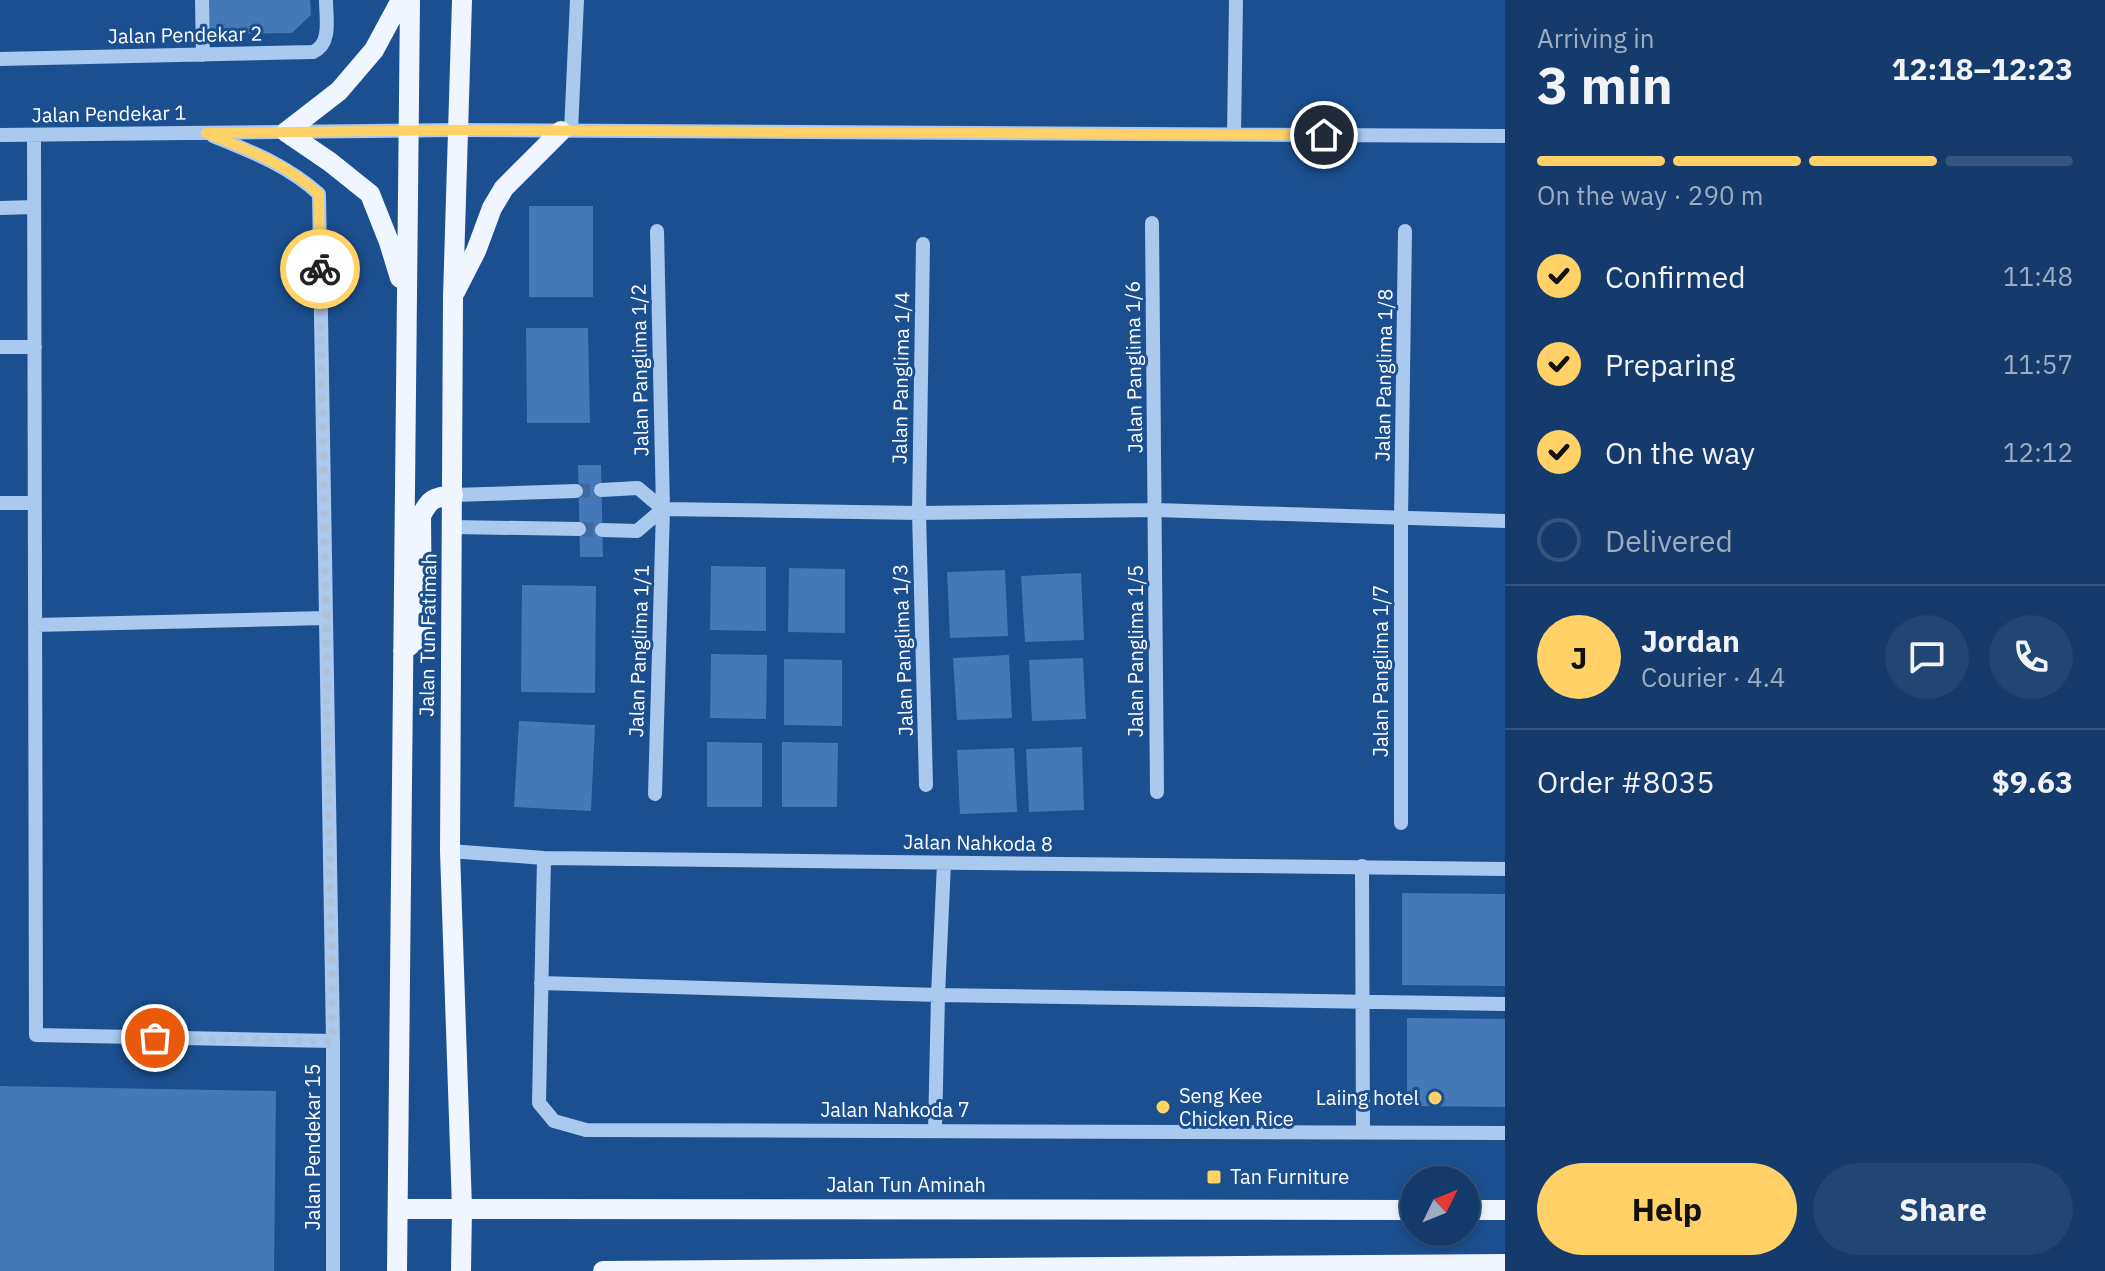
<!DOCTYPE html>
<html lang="en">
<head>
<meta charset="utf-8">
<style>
  body { margin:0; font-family:"IBM Plex Sans",sans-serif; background:#214673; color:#f1f3f6; height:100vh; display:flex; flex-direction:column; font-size:30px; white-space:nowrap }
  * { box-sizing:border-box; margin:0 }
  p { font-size:26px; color:#9dadc1 }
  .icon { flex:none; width:44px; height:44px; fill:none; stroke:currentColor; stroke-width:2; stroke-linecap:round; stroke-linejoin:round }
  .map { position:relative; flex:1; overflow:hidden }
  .drawer { display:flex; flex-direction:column; background:#143b6b; width:600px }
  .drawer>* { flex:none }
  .needle { width:52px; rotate:47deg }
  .tools { position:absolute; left:1400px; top:1166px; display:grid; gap:16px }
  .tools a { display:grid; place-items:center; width:80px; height:80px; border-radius:50%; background:#143b6b; box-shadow:0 4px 12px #0003,0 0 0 2px #33557e; font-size:40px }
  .pin { position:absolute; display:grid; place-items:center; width:68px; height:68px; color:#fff; margin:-34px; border:4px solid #fff; border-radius:50%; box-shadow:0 2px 8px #0007 }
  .courier { position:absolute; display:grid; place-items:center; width:80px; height:80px; margin:-40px; border:6px solid #ffd166; border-radius:50%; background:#fff; color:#222; box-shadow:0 2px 10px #0007 }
  .head em { font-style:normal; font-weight:700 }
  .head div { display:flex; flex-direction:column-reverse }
  .head { display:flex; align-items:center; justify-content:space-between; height:136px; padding:0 32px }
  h1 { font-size:52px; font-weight:700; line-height:60px }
  .bar { display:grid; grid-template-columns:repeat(4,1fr); gap:12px 8px; align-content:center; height:96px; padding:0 32px }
  .bar i { height:10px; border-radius:6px; background:#33557e }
  .bar .selected { background:#ffd166 }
  .bar p { grid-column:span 4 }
  .line { display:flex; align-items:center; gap:20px; padding:0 32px; border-top:2px solid #33557e }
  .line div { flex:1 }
  .round { display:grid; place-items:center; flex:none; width:84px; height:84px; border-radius:42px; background:#214673 }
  ol { padding:0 32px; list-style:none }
  li { display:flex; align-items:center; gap:24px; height:88px }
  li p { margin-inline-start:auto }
  li .icon { padding:8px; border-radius:50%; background:#ffd166; color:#111; stroke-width:4 }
  li:last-child { color:#9dadc1 }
  li i { width:44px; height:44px; border:4px solid #33557e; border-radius:50% }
  .button { display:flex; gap:16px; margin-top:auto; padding:16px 32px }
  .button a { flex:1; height:92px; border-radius:48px; background:#ffd166; color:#111; font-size:32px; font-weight:700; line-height:92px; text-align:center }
  .button a+a { background:#214673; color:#f1f3f6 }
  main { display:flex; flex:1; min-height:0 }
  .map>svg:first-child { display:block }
</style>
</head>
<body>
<main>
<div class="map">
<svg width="1505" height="1271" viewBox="0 0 1505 1271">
  <rect width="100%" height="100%" fill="#1b4f8f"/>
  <path fill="#4478b7" d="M209 0H310L311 15 292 33 209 34Z
    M529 206H593V297H529Z
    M526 328H588L590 423H527Z
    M578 465H601L603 557H580Z
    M711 566 766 567V631L710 630Z
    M789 568 845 569V633L788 632Z
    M1005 570 1008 636 950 638 947 572Z
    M1081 573 1084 640 1025 642 1021 576Z
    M522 585 596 586 595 693 521 692Z
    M711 654 767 655 766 719 710 718Z
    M1009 655 1012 718 957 720 953 658Z
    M1083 658 1086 719 1032 721 1029 660Z
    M784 659 842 660V726L784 725Z
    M519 721 595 725 591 811 514 807Z
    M707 742 762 743V807H707Z
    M782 742 838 743 837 807H782Z
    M1082 747 1084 810 1029 812 1026 749Z
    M1014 748 1017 812 960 814 957 750Z
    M1402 893 1505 894V986L1402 985Z
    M1407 1018 1505 1019V1107L1407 1106Z
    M0 1086 276 1091 274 1271H0Z"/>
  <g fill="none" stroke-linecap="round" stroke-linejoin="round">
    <path stroke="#3d69a0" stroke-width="14" stroke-dasharray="14 7" stroke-linecap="butt" d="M576 491 601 490
      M579 529 602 530"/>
    <path stroke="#a9c9ee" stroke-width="14" d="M202 0 203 55
      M0 59 313 52C332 44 326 18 326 0
      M571 131 577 0
      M0 135 458 130 1505 136
      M34 135 36 1035 333 1041
      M1234 135 1236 0
      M213 136C252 152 287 165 319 194L333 1041V1271
      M0 208 34 207
      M1152 223 1157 792
      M923 244 919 513 926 785
      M0 347H35
      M601 490 638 488 663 509 919 513 1156 510 1505 521
      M453 495 576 491
      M0 503H35
      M453 527 579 529
      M602 530 637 531 663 509
      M35 625 325 618
      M655 794 663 509 657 231
      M1401 823V519L1405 231
      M450 851 544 858 1505 869
      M544 858 539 1103 554 1121 586 1130 1505 1133
      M1362 866 1363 1132
      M541 983 938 995 1505 1004
      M935 1130 938 995 944 863"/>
    <path stroke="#f0f6ff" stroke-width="20" d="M400 278 389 242 370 194 330 162 286 132 339 91 374 50 401 0
      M455 292 476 251 492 208 504 188 561 131
      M403 651 416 640 422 631 421 516C430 498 433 498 453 495
      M398 1209 1414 1210
      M1466 1210H1505
      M397 1271 410 0
      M461 1271 462 1208 450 851 453 297 462 0
      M603 1271 1505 1264"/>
  </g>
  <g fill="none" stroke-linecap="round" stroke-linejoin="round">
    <path stroke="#afc1d8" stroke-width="8" stroke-dasharray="0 14.4" d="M155 1038 333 1041 320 269"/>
    <path stroke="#ffd166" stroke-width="10" d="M320 269 319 194C286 163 247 150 206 133L458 130 1324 135"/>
  </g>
  <g fill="#ffd166" stroke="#1b4f8f" stroke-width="3">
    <circle cx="1435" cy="1098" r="8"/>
    <circle cx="1163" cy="1107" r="8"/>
    <rect x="1206" y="1169" width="16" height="16" rx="4"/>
  </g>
  <g text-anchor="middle" stroke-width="6" stroke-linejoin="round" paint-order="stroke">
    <g font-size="20" fill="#fff" stroke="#1b4f8f">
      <text transform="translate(185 35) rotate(-1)" y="7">Jalan Pendekar 2</text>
      <text transform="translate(109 114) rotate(-1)" y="7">Jalan Pendekar 1</text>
      <text transform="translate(1134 367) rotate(-91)" y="7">Jalan Panglima 1/6</text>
      <text transform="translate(640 370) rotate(-91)" y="7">Jalan Panglima 1/2</text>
      <text transform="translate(1384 375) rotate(-89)" y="7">Jalan Panglima 1/8</text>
      <text transform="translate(901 378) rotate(-89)" y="7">Jalan Panglima 1/4</text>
      <text transform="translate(428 635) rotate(-89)" y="7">Jalan Tun Fatimah</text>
      <text transform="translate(903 650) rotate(-92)" y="7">Jalan Panglima 1/3</text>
      <text transform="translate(639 651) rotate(-88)" y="7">Jalan Panglima 1/1</text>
      <text transform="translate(1136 651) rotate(-90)" y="7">Jalan Panglima 1/5</text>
      <text transform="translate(1381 671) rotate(-90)" y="7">Jalan Panglima 1/7</text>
      <text transform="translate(978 843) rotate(1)" y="7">Jalan Nahkoda 8</text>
      <text x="895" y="1117">Jalan Nahkoda 7</text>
      <text transform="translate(313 1147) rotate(-90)" y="7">Jalan Pendekar 15</text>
      <text x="906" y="1192">Jalan Tun Aminah</text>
    </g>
    <g font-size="20" fill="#fff" stroke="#1b4f8f" text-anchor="start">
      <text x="1179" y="1103">Seng Kee<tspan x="1179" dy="23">Chicken Rice</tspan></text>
      <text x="1419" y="1105" text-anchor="end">Laiing hotel</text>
      <text x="1230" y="1184">Tan Furniture</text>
    </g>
  </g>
</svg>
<div class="tools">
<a><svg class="needle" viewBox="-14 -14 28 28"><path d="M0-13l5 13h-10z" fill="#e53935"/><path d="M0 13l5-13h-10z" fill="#9dadc1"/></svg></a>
</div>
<div class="pin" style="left:155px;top:1038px;background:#ea580c"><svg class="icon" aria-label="bag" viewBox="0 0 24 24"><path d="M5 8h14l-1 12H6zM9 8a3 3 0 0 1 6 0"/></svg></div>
<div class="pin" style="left:1324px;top:135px;background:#1f2937"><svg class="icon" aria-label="home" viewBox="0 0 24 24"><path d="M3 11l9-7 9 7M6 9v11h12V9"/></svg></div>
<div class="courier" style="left:320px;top:269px"><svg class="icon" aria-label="bike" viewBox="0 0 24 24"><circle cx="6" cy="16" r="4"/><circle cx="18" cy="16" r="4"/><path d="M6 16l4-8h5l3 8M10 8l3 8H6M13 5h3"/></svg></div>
</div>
<section class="drawer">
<div class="head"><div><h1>3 min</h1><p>Arriving in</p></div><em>12:18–12:23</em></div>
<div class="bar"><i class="selected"></i><i class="selected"></i><i class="selected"></i><i></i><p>On the way · 290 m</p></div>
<ol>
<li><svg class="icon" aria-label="check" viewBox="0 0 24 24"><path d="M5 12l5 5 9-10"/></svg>Confirmed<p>11:48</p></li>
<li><svg class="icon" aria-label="check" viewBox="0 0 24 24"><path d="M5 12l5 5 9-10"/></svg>Preparing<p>11:57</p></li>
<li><svg class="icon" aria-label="check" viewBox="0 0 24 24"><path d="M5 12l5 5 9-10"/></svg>On the way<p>12:12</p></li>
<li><i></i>Delivered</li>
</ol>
<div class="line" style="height:144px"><b class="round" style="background:#ffd166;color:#111">J</b><div><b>Jordan</b><p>Courier · 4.4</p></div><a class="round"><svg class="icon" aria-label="chat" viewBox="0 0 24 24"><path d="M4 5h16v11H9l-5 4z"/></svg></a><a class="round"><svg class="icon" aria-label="phone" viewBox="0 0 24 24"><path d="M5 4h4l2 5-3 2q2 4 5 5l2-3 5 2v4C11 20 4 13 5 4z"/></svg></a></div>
<div class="line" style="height:104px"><div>Order #8035</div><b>$9.63</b></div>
<div class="button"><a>Help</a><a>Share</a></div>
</section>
</main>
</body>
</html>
